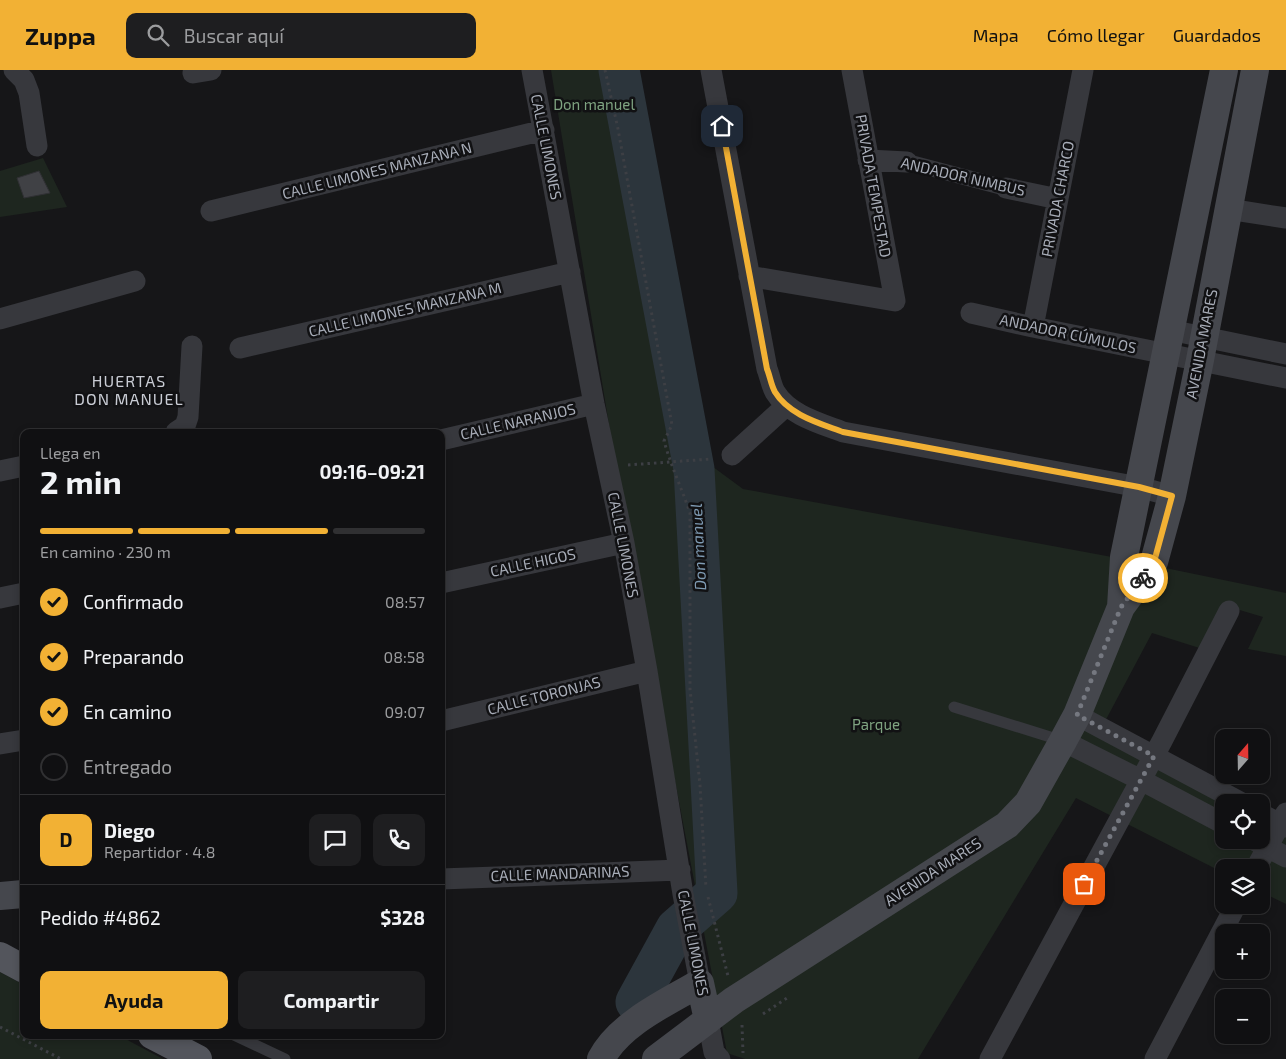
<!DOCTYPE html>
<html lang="es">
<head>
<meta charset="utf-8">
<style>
  body { margin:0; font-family:"Exo 2",sans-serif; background:#1e1e20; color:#f1f3f6; height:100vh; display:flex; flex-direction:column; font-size:19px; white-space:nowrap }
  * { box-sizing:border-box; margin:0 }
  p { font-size:16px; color:#9c9d9f }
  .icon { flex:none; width:28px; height:28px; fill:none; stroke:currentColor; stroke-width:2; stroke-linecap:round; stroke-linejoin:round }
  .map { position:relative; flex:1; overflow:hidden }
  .sheet { position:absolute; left:20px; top:359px; width:425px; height:610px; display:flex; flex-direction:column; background:#101012; border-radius:10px; box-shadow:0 2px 8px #0003,0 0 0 1px #303032 }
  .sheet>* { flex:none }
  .needle { width:32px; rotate:20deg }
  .controls { position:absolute; left:1215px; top:659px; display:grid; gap:10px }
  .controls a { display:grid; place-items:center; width:55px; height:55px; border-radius:10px; background:#101012; box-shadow:0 2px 8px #0003,0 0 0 1px #303032; font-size:25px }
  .pin { position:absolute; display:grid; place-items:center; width:42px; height:42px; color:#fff; margin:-21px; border-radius:10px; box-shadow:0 2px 8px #0006 }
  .courier { position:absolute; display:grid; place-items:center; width:50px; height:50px; margin:-25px; border:4px solid #f2b134; border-radius:50%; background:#fff; color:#222; box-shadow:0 1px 6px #0007 }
  .head em { font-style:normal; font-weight:700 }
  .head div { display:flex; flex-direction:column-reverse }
  .head { display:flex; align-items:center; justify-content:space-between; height:85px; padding:0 20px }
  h1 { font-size:32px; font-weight:700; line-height:38px }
  .bar { display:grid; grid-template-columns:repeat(4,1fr); gap:8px 5px; align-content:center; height:60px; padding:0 20px }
  .bar i { height:6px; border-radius:4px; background:#303032 }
  .bar .selected { background:#f2b134 }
  .bar p { grid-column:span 4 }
  .line { display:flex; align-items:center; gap:12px; padding:0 20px; border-top:1px solid #303032 }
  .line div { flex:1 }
  .round { display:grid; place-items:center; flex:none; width:52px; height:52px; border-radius:10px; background:#1e1e20 }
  ol { padding:0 20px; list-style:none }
  li { display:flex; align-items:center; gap:15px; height:55px }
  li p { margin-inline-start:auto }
  li .icon { padding:5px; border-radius:50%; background:#f2b134; color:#111; stroke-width:4 }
  li:last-child { color:#9c9d9f }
  li i { width:28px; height:28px; border:2px solid #303032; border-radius:50% }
  .primary-button { display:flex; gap:10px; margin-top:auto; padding:10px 20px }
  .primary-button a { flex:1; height:58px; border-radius:10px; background:#f2b134; color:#111; font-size:20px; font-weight:700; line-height:58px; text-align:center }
  .primary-button a+a { background:#1e1e20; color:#f1f3f6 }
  header { display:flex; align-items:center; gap:30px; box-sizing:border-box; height:70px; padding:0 25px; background:#f2b134; color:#111 }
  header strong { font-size:24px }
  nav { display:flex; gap:28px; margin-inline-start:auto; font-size:18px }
  .search { width:350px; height:45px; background:#1e1e20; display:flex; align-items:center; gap:12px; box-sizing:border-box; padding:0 18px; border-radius:10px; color:#9c9d9f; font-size:19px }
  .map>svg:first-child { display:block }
</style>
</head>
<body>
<header>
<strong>Zuppa</strong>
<div class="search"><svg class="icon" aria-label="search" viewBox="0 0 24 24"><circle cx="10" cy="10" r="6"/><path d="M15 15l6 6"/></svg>Buscar aquí</div>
<nav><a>Mapa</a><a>Cómo llegar</a><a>Guardados</a></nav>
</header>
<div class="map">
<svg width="1286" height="989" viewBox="0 0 1286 989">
  <rect width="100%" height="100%" fill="#161618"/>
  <path fill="#1e261f" d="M551 0H623L705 391 743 419 1112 487 1286 523V586L1248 579 1263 547 1233 538 1209 581 1152 563 1102 657 1224 732V770H1261V741L1286 754V834L1261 822V798H1224V803L1076 728 918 989H745L727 983 621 428Z
    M43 88 67 137 0 147V101Z
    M0 902 24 915V965H118L163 989H0Z"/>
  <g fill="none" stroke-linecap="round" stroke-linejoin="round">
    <path stroke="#2c353c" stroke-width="41" d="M619 0 694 399 717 823 676 859 636 932"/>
  </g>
  <path fill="#404145" stroke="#303034" d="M39 101 50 123 24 128 17 108Z"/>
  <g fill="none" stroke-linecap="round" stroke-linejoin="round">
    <path stroke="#3d3f44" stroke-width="3" stroke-dasharray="2.5 4" stroke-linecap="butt" d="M605 0 618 59 672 355 664 371C671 396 682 419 690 443V619L700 715 706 818
      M628 395 711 389
      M708 827 728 906
      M763 944 787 928
      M742 955 743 983
      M0 957 61 989"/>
    <path stroke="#37383d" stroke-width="11" d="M954 637 1063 671
      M234 965 285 989"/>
    <path stroke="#37383d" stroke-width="16" d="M907 92 1006 118"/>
    <path stroke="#37383d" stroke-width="21" d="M14 0 24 10 29 23 37 76
      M532 0 594 334 624 473 647 601 683 824 700 913
      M711 0 767 299C770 306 771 315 775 322 789 345 819 353 843 362L1139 417 1172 426
      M193 3 211 0
      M868 90 907 92
      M1006 118 1058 129
      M1228 139 1286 148
      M211 141 544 60
      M749 206 895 231 852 0
      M971 243 1033 257 1286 308
      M0 249 135 211
      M1033 257 1083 0
      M1170 260 1286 284
      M240 278 570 202
      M176 362 185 356 188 347 192 276
      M441 370 594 334
      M732 385 786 336
      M0 401 24 396
      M441 513 624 473
      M0 528 24 523
      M1077 645 1240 732
      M441 651 647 601
      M1063 671 1141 710 1224 754
      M0 674 24 670
      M1261 744 1286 757
      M1254 770 1286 787
      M1256 798 1286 743
      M441 809 680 800
      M708 950 714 982 720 989
      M990 989 1162 671 1229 541
      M1155 989 1236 835"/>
    <path stroke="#45474d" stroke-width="28" d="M1121 537 1124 487 1224 0
      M0 826 23 824
      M601 989C619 954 667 932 700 913L708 950
      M656 989 734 930 1007 755 1028 733 1063 671 1077 645 1121 537 1154 492 1172 426 1200 290 1255 0"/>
    <path stroke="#53555c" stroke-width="28" d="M0 886 24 899
      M152 965 198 989"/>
  </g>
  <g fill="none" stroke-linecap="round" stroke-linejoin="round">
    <path stroke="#757880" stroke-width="5" stroke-dasharray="0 9" d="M1084 814 1154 686 1077 645 1121 537 1143 508"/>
    <path stroke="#f2b134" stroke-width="6" d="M722 56 767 299C770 306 771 315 775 322 789 345 819 353 843 362L1139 417 1172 426 1154 492 1143 508"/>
  </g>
  <g text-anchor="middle" stroke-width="5" stroke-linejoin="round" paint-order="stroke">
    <g font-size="15" fill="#7fa381" stroke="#111113">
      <text x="594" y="40">Don manuel</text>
      <text x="876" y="660">Parque</text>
    </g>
    <g font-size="15" fill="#a8adb8" stroke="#111113">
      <text transform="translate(546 77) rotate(79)" y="5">CALLE LIMONES</text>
      <text transform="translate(377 101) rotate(-14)" y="5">CALLE LIMONES MANZANA N</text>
      <text transform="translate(963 107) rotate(13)" y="5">ANDADOR NIMBUS</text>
      <text transform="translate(873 116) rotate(80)" y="5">PRIVADA TEMPESTAD</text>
      <text transform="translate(1058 129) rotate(-79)" y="5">PRIVADA CHARCO</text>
      <text transform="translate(405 240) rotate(-13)" y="5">CALLE LIMONES MANZANA M</text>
      <text transform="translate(1068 264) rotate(12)" y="5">ANDADOR CÚMULOS</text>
      <text transform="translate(1202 274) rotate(-79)" y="5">AVENIDA MARES</text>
      <text transform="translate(518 352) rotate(-13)" y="5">CALLE NARANJOS</text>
      <text transform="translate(623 475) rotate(79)" y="5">CALLE LIMONES</text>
      <text transform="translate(533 493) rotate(-12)" y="5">CALLE HIGOS</text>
      <text transform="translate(544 626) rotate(-14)" y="5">CALLE TORONJAS</text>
      <text transform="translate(933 802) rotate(-33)" y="5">AVENIDA MARES</text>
      <text transform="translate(560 804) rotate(-2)" y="5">CALLE MANDARINAS</text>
      <text transform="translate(693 873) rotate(79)" y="5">CALLE LIMONES</text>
    </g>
    <g font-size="16" letter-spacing="1" fill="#c9ccd4" stroke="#111113">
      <text x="129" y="317">HUERTAS<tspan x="129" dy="18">DON MANUEL</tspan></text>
    </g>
    <g font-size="16" font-style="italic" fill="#7f9bb3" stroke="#111113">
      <text transform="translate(698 477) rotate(-93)" y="6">Don manuel</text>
    </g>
  </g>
</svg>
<div class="controls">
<a><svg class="needle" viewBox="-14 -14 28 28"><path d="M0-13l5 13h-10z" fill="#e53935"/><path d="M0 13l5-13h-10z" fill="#9c9d9f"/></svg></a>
<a><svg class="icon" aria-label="locate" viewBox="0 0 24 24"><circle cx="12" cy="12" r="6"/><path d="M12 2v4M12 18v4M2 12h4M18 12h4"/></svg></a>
<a><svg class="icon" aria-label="layers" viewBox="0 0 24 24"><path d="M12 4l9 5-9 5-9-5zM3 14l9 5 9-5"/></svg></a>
<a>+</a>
<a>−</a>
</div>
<div class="pin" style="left:1084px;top:814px;background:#ea580c"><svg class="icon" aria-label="bag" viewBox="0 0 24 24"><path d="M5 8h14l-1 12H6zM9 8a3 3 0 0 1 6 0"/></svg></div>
<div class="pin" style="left:722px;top:56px;background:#1f2937"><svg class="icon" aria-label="home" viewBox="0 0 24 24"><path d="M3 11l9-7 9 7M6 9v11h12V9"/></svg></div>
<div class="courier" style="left:1143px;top:508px"><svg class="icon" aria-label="bike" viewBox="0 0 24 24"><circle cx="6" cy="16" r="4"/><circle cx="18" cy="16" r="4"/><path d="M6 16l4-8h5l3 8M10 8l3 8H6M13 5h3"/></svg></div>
<section class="sheet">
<div class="head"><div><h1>2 min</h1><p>Llega en</p></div><em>09:16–09:21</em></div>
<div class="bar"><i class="selected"></i><i class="selected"></i><i class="selected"></i><i></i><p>En camino · 230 m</p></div>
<ol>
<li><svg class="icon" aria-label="check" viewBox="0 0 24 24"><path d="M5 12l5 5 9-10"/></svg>Confirmado<p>08:57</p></li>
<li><svg class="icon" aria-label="check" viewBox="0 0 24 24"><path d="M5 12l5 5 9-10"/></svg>Preparando<p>08:58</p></li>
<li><svg class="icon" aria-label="check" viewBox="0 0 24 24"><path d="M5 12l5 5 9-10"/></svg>En camino<p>09:07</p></li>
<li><i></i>Entregado</li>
</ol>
<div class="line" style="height:90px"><b class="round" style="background:#f2b134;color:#111">D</b><div><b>Diego</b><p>Repartidor · 4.8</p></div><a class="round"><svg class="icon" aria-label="chat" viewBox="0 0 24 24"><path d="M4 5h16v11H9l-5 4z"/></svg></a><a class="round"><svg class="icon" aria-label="phone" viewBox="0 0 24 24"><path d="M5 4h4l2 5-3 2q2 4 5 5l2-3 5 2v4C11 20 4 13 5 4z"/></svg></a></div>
<div class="line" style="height:65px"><div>Pedido #4862</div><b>$328</b></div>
<div class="primary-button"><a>Ayuda</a><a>Compartir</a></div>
</section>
</div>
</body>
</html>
